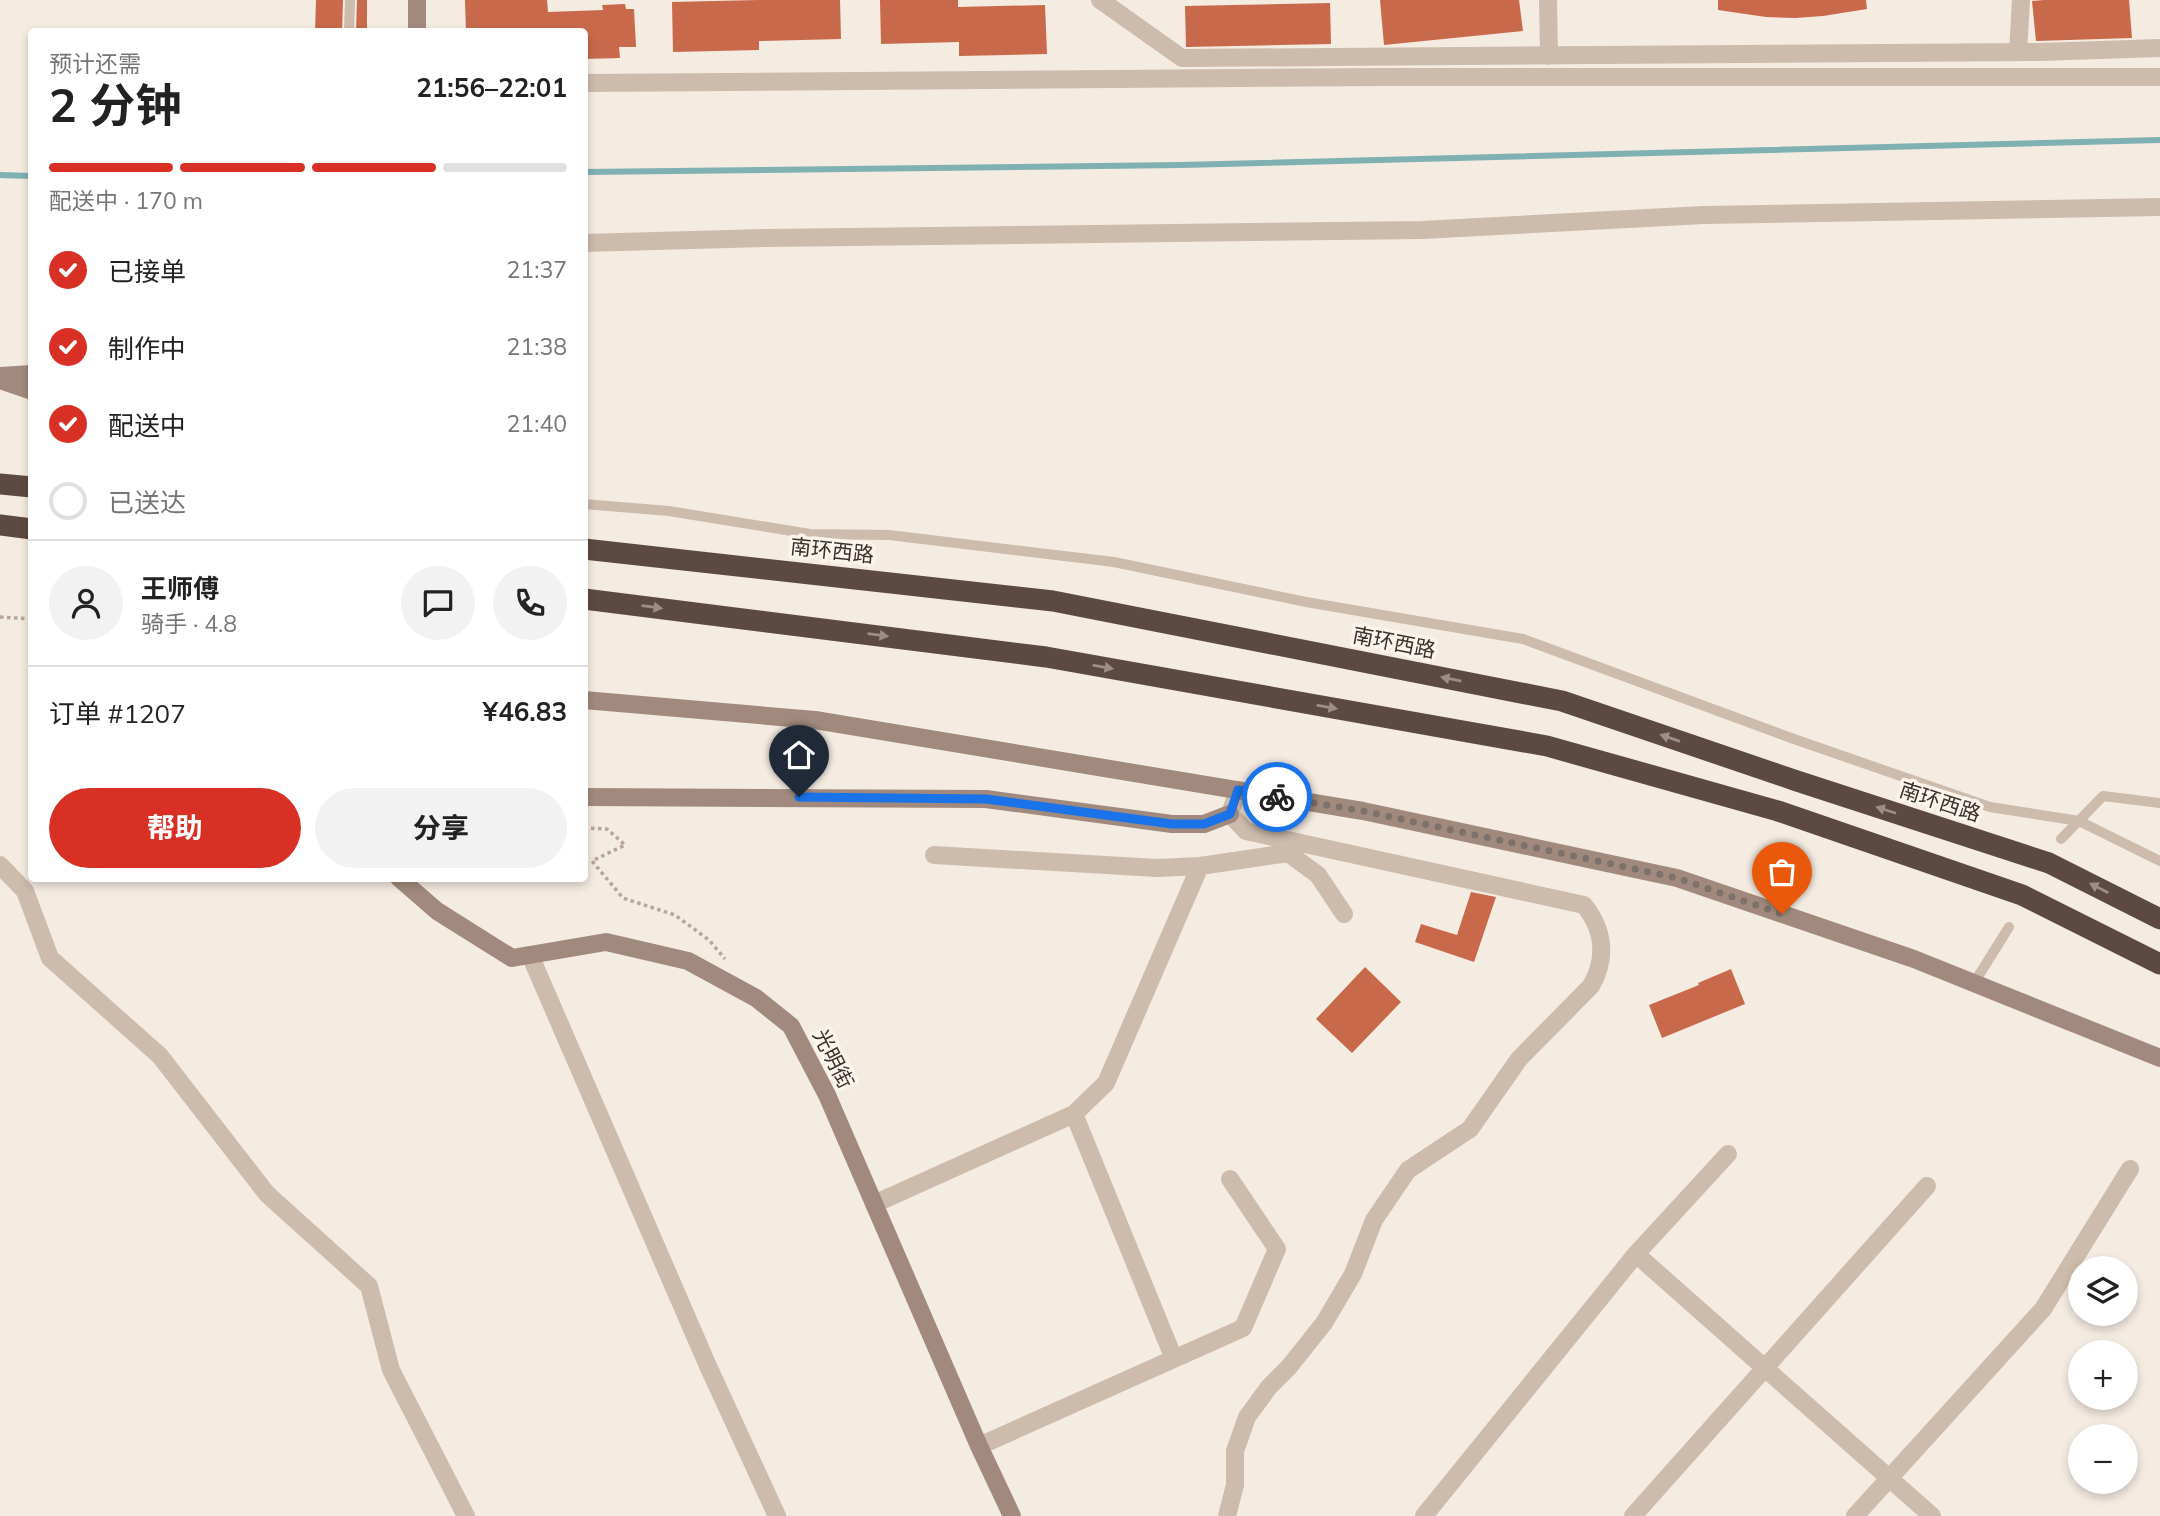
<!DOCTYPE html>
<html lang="zh">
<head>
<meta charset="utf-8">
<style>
  body { margin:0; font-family:Mulish,"Noto Sans SC",sans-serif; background:#f2f2f2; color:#222; height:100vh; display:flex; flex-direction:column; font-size:26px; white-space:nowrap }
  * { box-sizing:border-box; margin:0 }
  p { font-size:23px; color:#767676 }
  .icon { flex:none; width:38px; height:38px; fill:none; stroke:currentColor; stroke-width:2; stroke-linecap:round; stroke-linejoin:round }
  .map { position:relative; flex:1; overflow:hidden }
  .details { position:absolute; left:28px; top:28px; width:560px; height:854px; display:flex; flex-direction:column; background:#fff; border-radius:7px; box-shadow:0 4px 10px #0003 }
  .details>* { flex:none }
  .tools { position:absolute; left:2068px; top:1256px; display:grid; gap:14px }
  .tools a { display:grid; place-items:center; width:70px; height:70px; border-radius:50%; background:#fff; box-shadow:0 4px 10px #0003; font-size:35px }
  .pin { position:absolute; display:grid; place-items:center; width:60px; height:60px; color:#fff; margin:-72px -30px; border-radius:50% 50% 50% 0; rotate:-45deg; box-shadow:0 0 7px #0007 }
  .pin .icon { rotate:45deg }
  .courier { position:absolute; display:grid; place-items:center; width:70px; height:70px; margin:-35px; border:5px solid #1a73e8; border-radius:50%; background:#fff; color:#222; box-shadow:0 2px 9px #0007 }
  .overview em { font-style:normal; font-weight:700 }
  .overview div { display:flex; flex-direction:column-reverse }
  .overview { display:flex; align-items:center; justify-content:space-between; height:119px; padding:0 21px }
  h1 { font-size:46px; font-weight:700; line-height:52px }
  .bar { display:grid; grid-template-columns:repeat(4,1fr); gap:10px 7px; align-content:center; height:84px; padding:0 21px }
  .bar i { height:9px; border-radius:5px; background:#e0e0e0 }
  .bar .on { background:#d93025 }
  .bar p { grid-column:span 4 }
  .line { display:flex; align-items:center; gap:18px; padding:0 21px; border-top:2px solid #e0e0e0 }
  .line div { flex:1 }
  .round { display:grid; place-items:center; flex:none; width:74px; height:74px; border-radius:37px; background:#f2f2f2 }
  ol { padding:0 21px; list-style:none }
  li { display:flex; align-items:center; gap:21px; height:77px }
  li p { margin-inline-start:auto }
  li .icon { padding:7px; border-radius:50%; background:#d93025; color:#fff; stroke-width:4 }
  li:last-child { color:#767676 }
  li i { width:38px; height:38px; border:4px solid #e0e0e0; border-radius:50% }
  .action { display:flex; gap:14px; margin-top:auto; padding:14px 21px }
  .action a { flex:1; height:80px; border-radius:42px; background:#d93025; color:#fff; font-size:28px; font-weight:700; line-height:80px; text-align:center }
  .action a+a { background:#f2f2f2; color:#222 }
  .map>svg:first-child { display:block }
</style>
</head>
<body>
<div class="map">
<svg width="2160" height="1516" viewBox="0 0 2160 1516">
  <rect width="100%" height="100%" fill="#f4ebe1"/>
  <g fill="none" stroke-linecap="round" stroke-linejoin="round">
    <path stroke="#7fb0b2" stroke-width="6" d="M584 172 1181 165 2160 140
      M0 175 32 176"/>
  </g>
  <path fill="#c8694b" d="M316 0H343L342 32H315Z
    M357 0H367V32H356Z
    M465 0H547L548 12 603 10 602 5 625 4 626 9H634L636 47H619L620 58 584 59V32H466Z
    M758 0H840L841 39 759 41V50L673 52 672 2Z
    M880 0H958V7L1045 5 1047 54 959 56V42L881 44Z
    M1380 0H1519L1523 31 1384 45Z
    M1718 0H1866L1867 9 1823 16 1795 18 1766 17 1718 10Z
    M2044 0H2129L2132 38 2036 41 2032 1Z
    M1330 3 1331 44 1186 47 1185 6Z
    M1471 892 1496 897 1474 962 1415 942 1421 924 1457 935Z
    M1365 967 1401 1002 1352 1053 1316 1019Z
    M1731 969 1745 1004 1662 1038 1649 1005 1699 985 1698 983Z"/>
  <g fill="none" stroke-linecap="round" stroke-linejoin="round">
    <path stroke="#b9a596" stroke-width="3.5" stroke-dasharray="3.5 3.5" stroke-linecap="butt" d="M0 617 32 619
      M584 828 607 829 625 845 592 861 623 898 675 915 709 940 725 959"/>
    <path stroke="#cdbbac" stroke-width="10" d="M349 32 350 0
      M584 504 669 511 810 534 889 535 1114 562 1306 602 1523 639 1791 738 1990 807 2079 821 2160 861
      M2061 839 2103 796 2160 803
      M1974 983 2009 927"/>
    <path stroke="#cdbbac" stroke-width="18" d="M1100 0 1182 58 2040 52 2160 48
      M1548 0 1549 56
      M2018 52 2021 0
      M584 83 1379 77H2160
      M584 243 765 238 1422 230 1704 215 2160 207
      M1288 853 1318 875 1344 914
      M934 855 1157 868 1200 866 1288 853 1292 841
      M0 865 25 891 50 958 160 1056 267 1194 369 1286 391 1370 466 1516
      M530 955 708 1366 777 1516
      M1074 1114 1174 1359
      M874 1204 1074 1114 1106 1083 1200 866
      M1636 1254 1932 1516
      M979 1446 1243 1328 1277 1249 1230 1179
      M1227 1516 1235 1485V1451L1247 1417 1269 1387 1289 1367 1324 1323 1353 1274 1374 1220 1408 1170 1470 1129 1519 1059 1591 986C1607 958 1604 930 1584 905L1246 831 1230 814 1238 790
      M1424 1516 1636 1254 1728 1154
      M1633 1516 1927 1186
      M1855 1516 2043 1309 2130 1169"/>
    <path stroke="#a18a7d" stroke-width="18" d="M417 32V0
      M0 376 32 374
      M0 380 32 391
      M584 700 815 720 1363 811 1677 878 1914 959 2160 1058
      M584 797 986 799 1172 824H1204L1230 814
      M399 878 437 911 512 958 606 942 688 961 756 998 791 1026 827 1095 979 1446 1012 1516"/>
    <path stroke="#5c4a42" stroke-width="21" d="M0 484 32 487
      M0 525 32 529
      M584 549 1053 601 1562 701 1797 781 2049 863 2160 919
      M584 599 1046 657 1547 746 1778 811 2022 895 2160 964"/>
  </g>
  <defs><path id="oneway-solid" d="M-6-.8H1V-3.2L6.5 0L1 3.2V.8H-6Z" transform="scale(1.75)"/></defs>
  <g fill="#9c8e87">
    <use href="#oneway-solid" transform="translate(652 607) rotate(7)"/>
    <use href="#oneway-solid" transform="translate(878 635) rotate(7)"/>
    <use href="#oneway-solid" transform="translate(1103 667) rotate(10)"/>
    <use href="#oneway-solid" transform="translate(1451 679) rotate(-169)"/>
    <use href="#oneway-solid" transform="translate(1327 707) rotate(10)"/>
    <use href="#oneway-solid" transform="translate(1670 738) rotate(-161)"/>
    <use href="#oneway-solid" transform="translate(1886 810) rotate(-162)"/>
    <use href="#oneway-solid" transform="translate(2099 888) rotate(-153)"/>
  </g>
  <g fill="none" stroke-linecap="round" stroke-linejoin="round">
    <path stroke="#7c716b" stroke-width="7" stroke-dasharray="0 12.6" d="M1277 797 1363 811 1677 878 1782 914"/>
    <path stroke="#1a73e8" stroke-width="9" d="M799 797 986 799 1172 824H1204L1230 814 1238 790 1277 797"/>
  </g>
  <g text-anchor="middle" stroke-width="7" stroke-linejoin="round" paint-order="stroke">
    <g font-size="21" fill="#3b302b" stroke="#fbf5ee">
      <text transform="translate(832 551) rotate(6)" y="7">南环西路</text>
      <text transform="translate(1394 643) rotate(11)" y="7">南环西路</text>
      <text transform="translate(1940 802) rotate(18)" y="7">南环西路</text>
      <text transform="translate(833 1059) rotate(63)" y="7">光明街</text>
    </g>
  </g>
</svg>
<div class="tools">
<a><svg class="icon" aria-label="layers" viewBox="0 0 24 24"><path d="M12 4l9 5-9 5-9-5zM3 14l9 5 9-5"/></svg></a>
<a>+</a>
<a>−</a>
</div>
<div class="pin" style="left:1782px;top:914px;background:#ea580c"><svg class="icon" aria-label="bag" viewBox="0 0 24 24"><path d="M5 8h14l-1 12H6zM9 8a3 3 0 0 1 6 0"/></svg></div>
<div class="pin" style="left:799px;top:797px;background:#1f2937"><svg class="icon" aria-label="home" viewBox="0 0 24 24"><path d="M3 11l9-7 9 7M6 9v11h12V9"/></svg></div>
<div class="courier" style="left:1277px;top:797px"><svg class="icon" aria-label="bike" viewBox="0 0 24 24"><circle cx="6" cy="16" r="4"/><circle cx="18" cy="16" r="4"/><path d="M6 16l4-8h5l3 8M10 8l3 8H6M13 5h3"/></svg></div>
<section class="details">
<div class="overview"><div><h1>2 分钟</h1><p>预计还需</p></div><em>21:56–22:01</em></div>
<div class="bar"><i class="on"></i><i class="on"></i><i class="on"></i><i></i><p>配送中 · 170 m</p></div>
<ol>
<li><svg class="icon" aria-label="check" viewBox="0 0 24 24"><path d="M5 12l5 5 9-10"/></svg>已接单<p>21:37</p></li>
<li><svg class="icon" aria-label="check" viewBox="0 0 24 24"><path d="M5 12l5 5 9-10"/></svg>制作中<p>21:38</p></li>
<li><svg class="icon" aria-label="check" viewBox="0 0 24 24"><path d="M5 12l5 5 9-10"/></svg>配送中<p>21:40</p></li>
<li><i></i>已送达</li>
</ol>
<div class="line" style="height:126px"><a class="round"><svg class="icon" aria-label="person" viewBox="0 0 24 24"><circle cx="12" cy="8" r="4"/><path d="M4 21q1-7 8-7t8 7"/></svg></a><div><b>王师傅</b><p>骑手 · 4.8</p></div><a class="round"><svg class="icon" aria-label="chat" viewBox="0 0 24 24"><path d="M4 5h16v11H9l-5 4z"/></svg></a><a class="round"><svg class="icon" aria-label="phone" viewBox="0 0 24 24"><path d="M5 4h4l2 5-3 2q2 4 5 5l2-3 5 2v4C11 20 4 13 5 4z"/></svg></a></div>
<div class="line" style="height:91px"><div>订单 #1207</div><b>¥46.83</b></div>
<div class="action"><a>帮助</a><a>分享</a></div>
</section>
</div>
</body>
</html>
